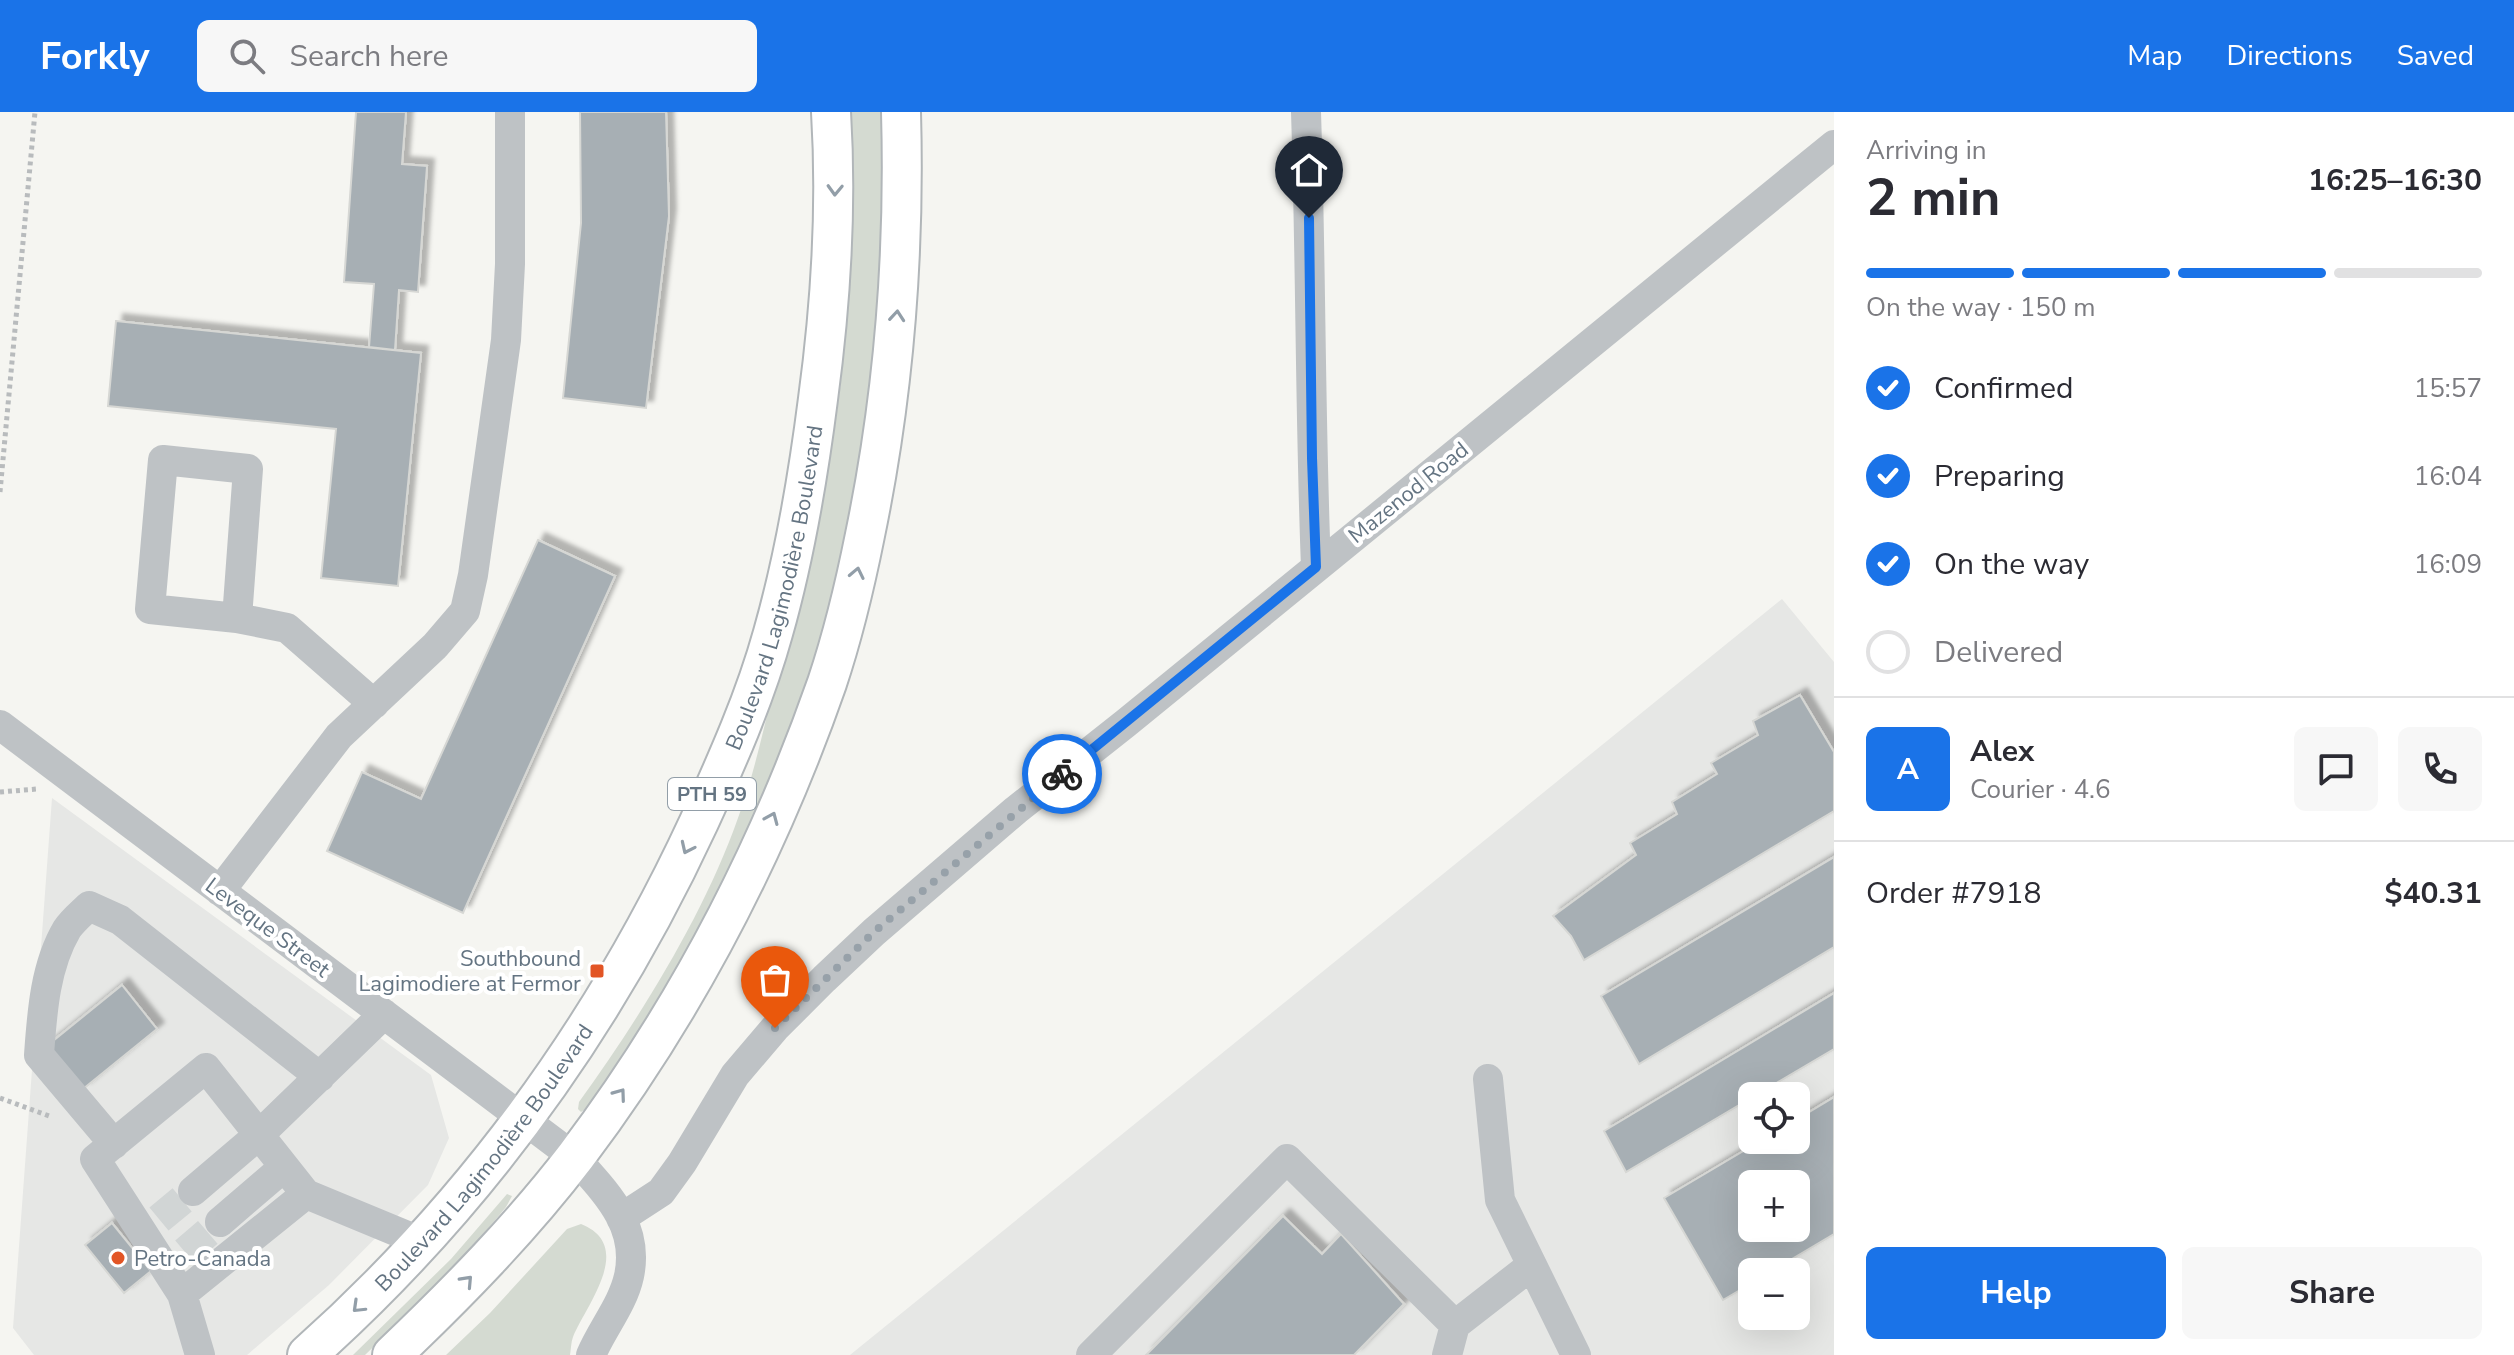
<!DOCTYPE html>
<html lang="en">
<head>
<meta charset="utf-8">
<style>
  body { margin:0; font-family:"Nunito Sans",sans-serif; background:#f7f7f7; color:#2b2b33; height:100vh; display:flex; flex-direction:column; font-size:30px; white-space:nowrap }
  * { box-sizing:border-box; margin:0 }
  p { font-size:26px; color:#7c7c81 }
  .icon { flex:none; width:44px; height:44px; fill:none; stroke:currentColor; stroke-width:2; stroke-linecap:round; stroke-linejoin:round }
  .map { position:relative; flex:1; overflow:hidden }
  .sheet { display:flex; flex-direction:column; background:#fff; width:680px }
  .sheet>* { flex:none }
  .fabs { position:absolute; left:1738px; top:970px; display:grid; gap:16px }
  .fabs a { display:grid; place-items:center; width:72px; height:72px; border-radius:12px; background:#fff; box-shadow:0 8px 32px #0002; font-size:40px }
  .pin { position:absolute; display:grid; place-items:center; width:68px; height:68px; color:#fff; margin:-82px -34px; border-radius:50% 50% 50% 0; rotate:-45deg; box-shadow:0 0 8px #0007 }
  .pin .icon { rotate:45deg }
  .courier { position:absolute; display:grid; place-items:center; width:80px; height:80px; margin:-40px; border:6px solid #1a73e8; border-radius:50%; background:#fff; color:#222; box-shadow:0 2px 10px #0007 }
  .overview em { font-style:normal; font-weight:700 }
  .overview div { display:flex; flex-direction:column-reverse }
  .overview { display:flex; align-items:center; justify-content:space-between; height:136px; padding:0 32px }
  h1 { font-size:52px; font-weight:700; line-height:60px }
  .bar { display:grid; grid-template-columns:repeat(4,1fr); gap:12px 8px; align-content:center; height:96px; padding:0 32px }
  .bar i { height:10px; border-radius:6px; background:#e1e1e2 }
  .bar .current { background:#1a73e8 }
  .bar p { grid-column:span 4 }
  .line { display:flex; align-items:center; gap:20px; padding:0 32px; border-top:2px solid #e1e1e2 }
  .line div { flex:1 }
  .round { display:grid; place-items:center; flex:none; width:84px; height:84px; border-radius:12px; background:#f7f7f7 }
  ol { padding:0 32px; list-style:none }
  li { display:flex; align-items:center; gap:24px; height:88px }
  li p { margin-inline-start:auto }
  li .icon { padding:8px; border-radius:50%; background:#1a73e8; color:#fff; stroke-width:4 }
  li:last-child { color:#7c7c81 }
  li i { width:44px; height:44px; border:4px solid #e1e1e2; border-radius:50% }
  .primary-button { display:flex; gap:16px; margin-top:auto; padding:16px 32px }
  .primary-button a { flex:1; height:92px; border-radius:12px; background:#1a73e8; color:#fff; font-size:32px; font-weight:700; line-height:92px; text-align:center }
  .primary-button a+a { background:#f7f7f7; color:#2b2b33 }
  header { display:flex; align-items:center; gap:48px; box-sizing:border-box; height:112px; padding:0 40px; background:#1a73e8; color:#fff }
  header strong { font-size:38px }
  nav { display:flex; gap:44px; margin-inline-start:auto; font-size:28px }
  .search { width:560px; height:72px; background:#f7f7f7; display:flex; align-items:center; gap:20px; box-sizing:border-box; padding:0 28px; border-radius:12px; color:#7c7c81; font-size:30px }
  main { display:flex; flex:1; min-height:0 }
  .map>svg:first-child { display:block }
</style>
</head>
<body>
<header>
<strong>Forkly</strong>
<div class="search"><svg class="icon" aria-label="search" viewBox="0 0 24 24"><circle cx="10" cy="10" r="6"/><path d="M15 15l6 6"/></svg>Search here</div>
<nav><a>Map</a><a>Directions</a><a>Saved</a></nav>
</header>
<main>
<div class="map">
<svg width="1834" height="1243" viewBox="0 0 1834 1243">
  <defs>
    <filter id="shadow"><feDropShadow dx="7" dy="-7" stdDeviation="2" flood-color="#0004"/></filter>
  </defs>
  <rect width="100%" height="100%" fill="#f5f5f1"/>
  <path fill="#e6e7e5" fill-rule="evenodd" d="M1782 487 1834 550V1243H850ZM1752 984H1796V1028H1752ZM1752 1072H1796V1116H1752ZM1752 1160H1796V1204H1752Z
    M52 686 431 963 449 1026 428 1073 329 1173 247 1243H34L13 1216Z"/>
  <path fill="#d4dad1" d="M851 0H884C886 182 870 364 819 540 788 648 734 751 682 850 667 880 607 986 581 1000L578 997 579 990C639 907 704 803 738 706 756 657 766 605 779 554 792 506 808 457 818 408 847 272 856 138 851 0Z
    M507 1082 512 1084 506 1095 458 1153 365 1243H353L451 1147Z
    M581 1112C636 1134 586 1193 573 1225 571 1230 571 1237 570 1243H446L490 1201 567 1117Z"/>
  <path fill="#a7afb4" stroke="#d6d7d4" stroke-width="2" fill-rule="evenodd" filter="url(#shadow)" d="M356 0H406L402 52 427 54 418 180 399 178 395 238 369 235 374 172 344 170Z
    M580 0H666L669 104 646 296 563 286 581 111Z
    M116 209 421 241 398 474 321 466 336 317 108 294Z
    M538 428 615 464 463 801 327 739 362 660 421 687Z
    M1800 583 1834 640V699L1584 848 1571 824 1553 804 1636 743 1630 731 1677 702 1672 690 1717 662 1711 651 1758 623 1753 609Z
    M1834 745V835L1639 952 1601 884Z
    M122 873 157 917 83 977 48 933Z
    M1834 881V937L1626 1060 1604 1019Z
    M1834 985V1122L1770 1160H1752V1171L1723 1188 1664 1086 1762 1028H1796V1008ZM1752 1072H1796V1116H1752Z
    M1283 1104 1322 1142 1341 1122 1404 1192 1354 1243H1146Z
    M112 1111 151 1159 124 1181 85 1133Z"/>
  <g fill="none" stroke-linecap="round" stroke-linejoin="round">
    <path stroke="#d1d5d5" stroke-width="30" stroke-dasharray="30 15" stroke-linecap="butt" d="M159 1107 193 1079
      M185 1140 220 1110"/>
    <g stroke="#b1b6b9" stroke-width="42">
      <g id="major">
        <path id="s1" d="M307 1243C474 1094 605 913 699 710 727 649 755 586 773 521 795 444 808 366 818 287 831 191 837 97 831 0"/>
        <path d="M392 1243C457 1181 521 1116 576 1044 684 901 768 740 827 571 843 523 855 473 865 423 894 283 905 142 901 0"/>
      </g>
    </g>
    <path stroke="#b8bbbd" stroke-width="5" stroke-dasharray="4 4" stroke-linecap="butt" d="M0 380 35 0
      M0 680 37 677
      M0 986 52 1005"/>
    <path stroke="#bec2c5" stroke-width="30" d="M1306 0C1311 152 1310 303 1316 455
      M237 506 248 357 163 348 150 497 237 506 287 516 374 592
      M0 613 575 1046C605 1080 640 1113 629 1164 623 1192 602 1217 591 1243
      M220 779 339 624 435 534 465 499 473 463 506 228 510 152V0
      M1488 967 1500 1088 1576 1243
      M114 1032 39 943C42 901 45 854 67 817 73 808 82 801 89 794L120 808 320 965
      M193 1079 260 1022 384 902
      M621 1106 661 1080 682 1051 735 963 775 916 824 867 874 820 1016 698 1126 611 1834 33
      M220 1110 284 1055
      M182 1182 306 1082
      M1455 1213 1532 1153
      M200 1243 182 1182 95 1047 206 956 306 1082 422 1130
      M1091 1243 1287 1047 1455 1213 1447 1243"/>
    <use href="#major" stroke="#fff" stroke-width="38"/>
  </g>
  <defs><path id="oneway-chevron" d="M-2-3.5L2.5 0L-2 3.5" fill="none" stroke-width="1.6" stroke-linecap="round" stroke-linejoin="round" transform="scale(2)"/></defs>
  <g stroke="#929ea8">
    <use href="#oneway-chevron" transform="translate(835 78) rotate(92)"/>
    <use href="#oneway-chevron" transform="translate(897 204) rotate(-85)"/>
    <use href="#oneway-chevron" transform="translate(857 461) rotate(-78)"/>
    <use href="#oneway-chevron" transform="translate(772 706) rotate(-67)"/>
    <use href="#oneway-chevron" transform="translate(687 736) rotate(115)"/>
    <use href="#oneway-chevron" transform="translate(620 982) rotate(-54)"/>
    <use href="#oneway-chevron" transform="translate(467 1169) rotate(-47)"/>
    <use href="#oneway-chevron" transform="translate(358 1195) rotate(136)"/>
  </g>
  <g fill="none" stroke-linecap="round" stroke-linejoin="round">
    <path stroke="#97a1a9" stroke-width="8" stroke-dasharray="0 14.4" d="M775 916 874 820 1062 662"/>
    <path stroke="#1a73e8" stroke-width="10" d="M1062 662 1316 455 1312 346 1309 106"/>
  </g>
  <g fill="#e25525" stroke="#fff" stroke-width="3">
    <rect x="589" y="851" width="16" height="16" rx="4"/>
    <circle cx="118" cy="1146" r="8"/>
  </g>
  <g text-anchor="middle" stroke-width="8" stroke-linejoin="round" paint-order="stroke">
    <rect fill="#fff" stroke="#929ea8" stroke-width="2" x="668" y="666" width="88" height="32" rx="6"/>
    <g font-size="20" font-weight="bold" fill="#647482">
      <text x="712" y="689">PTH 59</text>
    </g>
    <g font-size="22" fill="#647482" stroke="#fff">
      <text transform="translate(1408 380) rotate(-39)" y="8">Mazenod Road</text>
      <text dy="8" stroke="none"><textPath href="#s1" startOffset="914">Boulevard Lagimodière Boulevard</textPath></text>
      <text transform="translate(268 815) rotate(37)" y="8">Leveque Street</text>
      <text dy="8" stroke="none"><textPath href="#s1" startOffset="266">Boulevard Lagimodière Boulevard</textPath></text>
    </g>
    <g font-size="22" fill="#647482" stroke="#fff" text-anchor="end">
      <text x="581" y="854">Southbound<tspan x="581" dy="25">Lagimodiere at Fermor</tspan></text>
      <text x="134" y="1154" text-anchor="start">Petro-Canada</text>
    </g>
  </g>
</svg>
<div class="fabs">
<a><svg class="icon" aria-label="locate" viewBox="0 0 24 24"><circle cx="12" cy="12" r="6"/><path d="M12 2v4M12 18v4M2 12h4M18 12h4"/></svg></a>
<a>+</a>
<a>−</a>
</div>
<div class="pin" style="left:775px;top:916px;background:#ea580c"><svg class="icon" aria-label="bag" viewBox="0 0 24 24"><path d="M5 8h14l-1 12H6zM9 8a3 3 0 0 1 6 0"/></svg></div>
<div class="pin" style="left:1309px;top:106px;background:#1f2937"><svg class="icon" aria-label="home" viewBox="0 0 24 24"><path d="M3 11l9-7 9 7M6 9v11h12V9"/></svg></div>
<div class="courier" style="left:1062px;top:662px"><svg class="icon" aria-label="bike" viewBox="0 0 24 24"><circle cx="6" cy="16" r="4"/><circle cx="18" cy="16" r="4"/><path d="M6 16l4-8h5l3 8M10 8l3 8H6M13 5h3"/></svg></div>
</div>
<section class="sheet">
<div class="overview"><div><h1>2 min</h1><p>Arriving in</p></div><em>16:25–16:30</em></div>
<div class="bar"><i class="current"></i><i class="current"></i><i class="current"></i><i></i><p>On the way · 150 m</p></div>
<ol>
<li><svg class="icon" aria-label="check" viewBox="0 0 24 24"><path d="M5 12l5 5 9-10"/></svg>Confirmed<p>15:57</p></li>
<li><svg class="icon" aria-label="check" viewBox="0 0 24 24"><path d="M5 12l5 5 9-10"/></svg>Preparing<p>16:04</p></li>
<li><svg class="icon" aria-label="check" viewBox="0 0 24 24"><path d="M5 12l5 5 9-10"/></svg>On the way<p>16:09</p></li>
<li><i></i>Delivered</li>
</ol>
<div class="line" style="height:144px"><b class="round" style="background:#1a73e8;color:#fff">A</b><div><b>Alex</b><p>Courier · 4.6</p></div><a class="round"><svg class="icon" aria-label="chat" viewBox="0 0 24 24"><path d="M4 5h16v11H9l-5 4z"/></svg></a><a class="round"><svg class="icon" aria-label="phone" viewBox="0 0 24 24"><path d="M5 4h4l2 5-3 2q2 4 5 5l2-3 5 2v4C11 20 4 13 5 4z"/></svg></a></div>
<div class="line" style="height:104px"><div>Order #7918</div><b>$40.31</b></div>
<div class="primary-button"><a>Help</a><a>Share</a></div>
</section>
</main>
</body>
</html>
